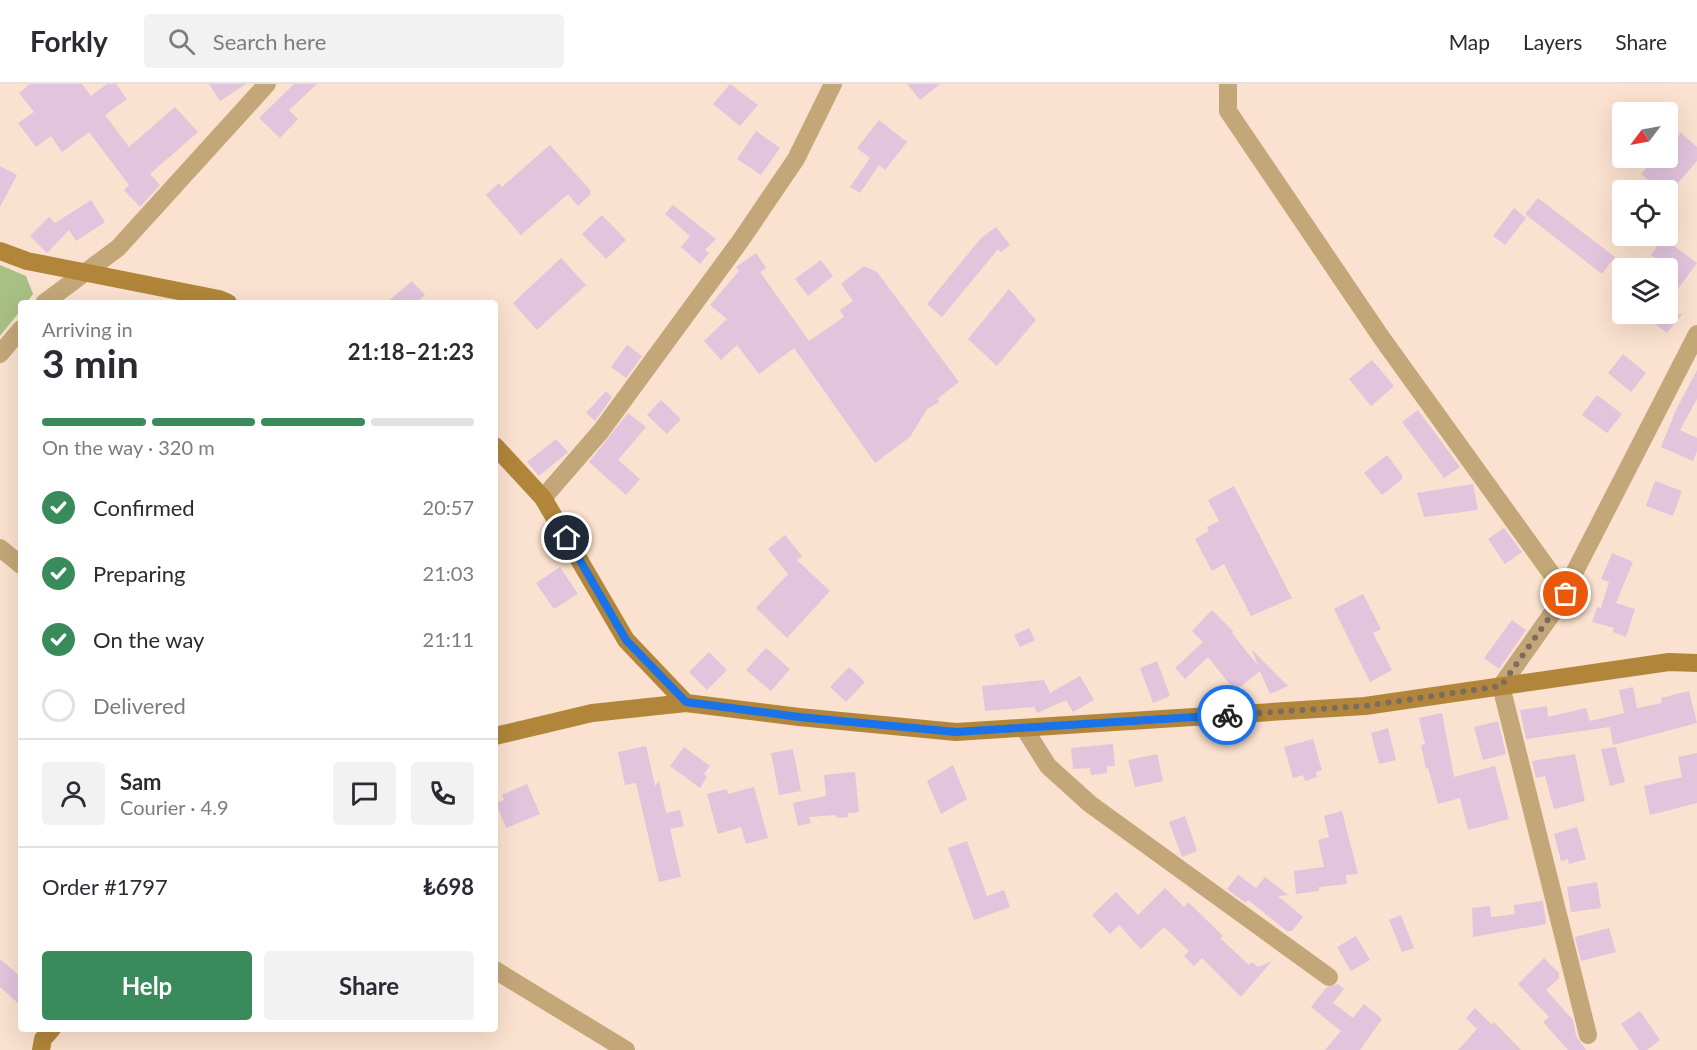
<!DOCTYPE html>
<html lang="en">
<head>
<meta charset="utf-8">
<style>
  body { margin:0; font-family:Lato,sans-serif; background:#f2f2f3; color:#2b2b33; height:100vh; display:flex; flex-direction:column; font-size:22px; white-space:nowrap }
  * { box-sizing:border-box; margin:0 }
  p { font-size:20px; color:#7c7c81 }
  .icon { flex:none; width:33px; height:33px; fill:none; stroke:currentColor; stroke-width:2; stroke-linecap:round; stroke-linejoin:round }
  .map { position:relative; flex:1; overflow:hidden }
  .side { position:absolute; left:18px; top:216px; width:480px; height:732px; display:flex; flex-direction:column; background:#fff; border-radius:6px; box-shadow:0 6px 24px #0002 }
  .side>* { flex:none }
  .needle { width:39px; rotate:238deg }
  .controls { position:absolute; left:1612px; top:18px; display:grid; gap:12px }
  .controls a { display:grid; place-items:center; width:66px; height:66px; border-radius:6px; background:#fff; box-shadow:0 6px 24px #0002; font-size:30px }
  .pin { position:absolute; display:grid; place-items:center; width:51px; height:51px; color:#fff; margin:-26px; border:3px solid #fff; border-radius:50%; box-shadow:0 2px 6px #0007 }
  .courier { position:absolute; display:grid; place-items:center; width:60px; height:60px; margin:-30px; border:4px solid #1a73e8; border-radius:50%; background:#fff; color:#222; box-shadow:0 2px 8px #0007 }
  .overview em { font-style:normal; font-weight:700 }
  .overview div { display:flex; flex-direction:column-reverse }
  .overview { display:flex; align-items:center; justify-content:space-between; height:102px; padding:0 24px }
  h1 { font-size:39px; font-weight:700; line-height:45px }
  .bar { display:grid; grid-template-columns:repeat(4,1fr); gap:9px 6px; align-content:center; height:72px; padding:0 24px }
  .bar i { height:8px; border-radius:4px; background:#e1e1e2 }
  .bar .selected { background:#3a8b5c }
  .bar p { grid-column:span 4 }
  .line { display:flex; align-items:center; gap:15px; padding:0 24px; border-top:2px solid #e1e1e2 }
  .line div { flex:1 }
  .round { display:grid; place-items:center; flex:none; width:63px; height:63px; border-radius:6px; background:#f2f2f3 }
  ol { padding:0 24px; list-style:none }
  li { display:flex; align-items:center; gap:18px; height:66px }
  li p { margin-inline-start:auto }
  li .icon { padding:6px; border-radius:50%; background:#3a8b5c; color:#fff; stroke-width:4 }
  li:last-child { color:#7c7c81 }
  li i { width:33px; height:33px; border:3px solid #e1e1e2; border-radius:50% }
  .cta { display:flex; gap:12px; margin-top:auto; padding:12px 24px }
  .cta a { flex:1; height:69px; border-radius:6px; background:#3a8b5c; color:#fff; font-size:24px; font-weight:700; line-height:69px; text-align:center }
  .cta a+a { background:#f2f2f3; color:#2b2b33 }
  header { display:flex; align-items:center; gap:36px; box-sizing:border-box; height:84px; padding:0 30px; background:#fff; border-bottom:2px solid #e1e1e2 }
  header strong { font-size:28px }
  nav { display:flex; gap:33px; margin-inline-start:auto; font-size:21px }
  .search { width:420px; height:54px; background:#f2f2f3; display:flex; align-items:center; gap:15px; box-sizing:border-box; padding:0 21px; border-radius:6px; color:#7c7c81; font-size:22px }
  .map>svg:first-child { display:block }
</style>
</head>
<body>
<header>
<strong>Forkly</strong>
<div class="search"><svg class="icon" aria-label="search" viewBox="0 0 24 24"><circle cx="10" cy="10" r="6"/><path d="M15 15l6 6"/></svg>Search here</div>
<nav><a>Map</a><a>Layers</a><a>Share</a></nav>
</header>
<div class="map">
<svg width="1697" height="966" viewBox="0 0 1697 966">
  <rect width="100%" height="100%" fill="#fbe1cf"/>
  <path fill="#a9c084" d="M0 181 26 192 33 210 26 219H21V226L0 252Z"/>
  <path fill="#e2c4dd" d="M30 0H82L91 12 107 0H116L127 15 105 31 129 63 175 23 198 48 150 90 160 101 140 123 124 106 129 101 89 48 62 68 51 52 36 63 18 39 34 28 19 9Z
    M209 0H246L220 17Z
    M294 0H317L289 26 298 35 280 54 259 34Z
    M730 0 758 21 740 42 713 20Z
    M907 0H940L920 16Z
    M879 36 907 58 885 86 879 81 860 109 850 103 870 74 857 64Z
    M756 47 780 64 761 91 737 75Z
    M1681 49 1697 63V77L1677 100 1673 96 1664 106H1660L1641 90 1655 74H1668V63Z
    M550 61 590 106V111L578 122 568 110 521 151 486 111 499 99 502 103Z
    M0 82 17 91 0 123Z
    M1538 114 1615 173 1602 190 1525 130Z
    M91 116 105 138 76 157 69 146 47 169 30 152 49 133 55 139Z
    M673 121 716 155 705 166 709 169 700 180 681 163 690 152 665 130Z
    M1514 124 1526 134 1505 161 1493 152Z
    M602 131 626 156 606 175 582 150Z
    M996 143 1010 161 1001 168 998 165 942 233 927 220 982 153Z
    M1663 154 1697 179 1668 218V184H1656L1661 178 1651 171Z
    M756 169 766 184 760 188 809 257 844 233 840 226 853 217 841 200 864 182 877 188 959 298 937 315 939 318 927 325 910 353 875 379 794 264 759 290 737 261 721 276 704 257 727 235 710 221 739 187 736 183Z
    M561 174 586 201 537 246 513 219Z
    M821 176 833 192 808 212 795 195Z
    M412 197 425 211 416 219H386Z
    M1009 205 1036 236 997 282 968 255Z
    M1642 230H1682L1667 249Z
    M627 261 642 272 626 294 611 283Z
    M1623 270 1646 289 1631 308 1608 289Z
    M1372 276 1394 302 1371 322 1349 295Z
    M1697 286V315L1680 346 1697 354V367L1693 377 1661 363 1676 326Z
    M606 307 612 313 595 337 586 329Z
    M1597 311 1622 330 1607 349 1582 331Z
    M661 316 681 335 667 350 647 331Z
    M1418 326 1460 383 1444 394 1402 338Z
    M628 329 646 343 618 376 640 395 626 411 589 378Z
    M556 355 568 368 539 392 527 378Z
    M1387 371 1402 391V395L1382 411 1364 389Z
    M1655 397 1682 407 1673 432 1646 422Z
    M1473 400 1478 426 1424 433 1417 409Z
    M1234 402 1292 514 1251 532 1224 480 1212 487 1195 455 1209 447 1207 443 1219 437 1208 416Z
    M1504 444 1522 468 1505 480 1488 455Z
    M785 451 802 472 797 476 830 507 787 554 756 524 788 490 768 465Z
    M1612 469 1633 478 1616 519 1635 525 1626 553 1613 548 1614 544 1592 538 1597 523 1601 524 1609 498 1601 495Z
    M560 483 578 510 554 525 536 499Z
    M1363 510 1381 545 1373 549 1392 586 1370 598 1334 525Z
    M1212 526 1233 547 1232 549 1258 582 1252 566 1288 602 1270 610 1260 587 1235 607 1208 573 1185 595 1175 584 1203 558 1192 547Z
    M1512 536 1526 546 1499 585 1484 574Z
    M1029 544 1035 556 1020 563 1014 551Z
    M766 564 790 585 771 607 746 586Z
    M709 568 727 586 707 606 689 588Z
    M1157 577 1170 612 1153 619 1140 584Z
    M849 583 865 598 846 618 830 603Z
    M1080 592 1094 616 1073 628 1066 616 1037 629 1034 623 985 627 982 602 1044 596 1050 609Z
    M1633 603 1637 624 1662 619 1661 614 1689 607 1697 639 1613 661 1610 643 1526 655 1520 626 1547 622 1548 633 1586 624 1590 637 1624 629 1619 606Z
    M1442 629 1454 693 1495 682 1509 735 1468 746 1460 714 1438 720 1428 684 1426 685 1421 661 1425 660 1419 634Z
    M1498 637 1506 670 1483 676 1474 643Z
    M1388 644 1396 676 1379 680 1371 649Z
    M1313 655 1322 686 1316 688 1317 693 1305 697 1303 691 1293 694 1284 663Z
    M1113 660 1115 682H1107V689L1091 691 1090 684 1073 685 1071 664Z
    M646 662 655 702 659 697 666 729 680 726 684 742 670 745 681 793 659 798 636 699 625 701 618 668Z
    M684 663 710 682 704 690 707 693 700 704 670 682Z
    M1616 663 1625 698 1610 702 1601 665Z
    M793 665 801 707 779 711 771 669Z
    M1697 669V719L1650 731 1644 702 1682 693 1678 673Z
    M1157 670 1163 697 1135 703 1128 676Z
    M1575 670 1585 717 1554 725 1545 692 1536 694 1532 677Z
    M953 681 967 715 941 730 927 697Z
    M855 688 859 728 848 729V733L837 734 836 731 809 733 811 739 798 742 793 719 826 712 824 691Z
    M527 700 540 730 506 744 496 719 504 716 502 711Z
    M754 703 768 754 746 760 741 743 718 750 707 710 727 705 728 710Z
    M1342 727 1358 790 1346 791 1347 800 1319 803V807L1296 810 1294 787 1324 783 1318 756 1329 753 1324 732Z
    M1185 732 1197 767 1182 773 1169 738Z
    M1577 743 1586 775 1569 780 1568 775 1561 777 1554 750Z
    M967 757 987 812 1004 806 1010 823 974 836 948 764Z
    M1238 791 1256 804 1265 793 1288 811 1278 812 1303 833 1292 847H1287L1248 816 1246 819 1227 805Z
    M1597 798 1601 824 1571 828 1567 803Z
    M1165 804 1184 823 1188 818 1223 852 1220 854 1249 881 1252 878 1258 883 1272 877 1241 913 1202 874 1194 882 1184 872 1189 867 1164 843 1141 865 1119 841 1110 850 1092 831 1116 808 1138 831Z
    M1543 817 1546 840 1473 853 1472 824 1490 822 1491 833 1515 830 1514 821Z
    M1401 831 1414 864 1402 868 1389 836Z
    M1609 844 1616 868 1581 877 1575 853Z
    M1356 852 1370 876 1351 887 1337 863Z
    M1544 874 1559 889V894L1546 906 1573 936 1576 952 1586 966H1568L1543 938 1549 933 1518 900Z
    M0 875 21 893V922L0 903Z
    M1338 900 1344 905 1333 919 1353 934 1364 920 1382 935 1360 966H1325L1341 947 1311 923 1326 904Z
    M1475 924 1492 941 1494 938 1521 966H1458L1477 945 1466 934Z
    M1640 927 1660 956 1647 966H1639L1621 940Z"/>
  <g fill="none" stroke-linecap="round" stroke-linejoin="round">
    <path stroke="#c4a778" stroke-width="18" d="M1228 0V27L1381 253 1566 510
      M44 219 118 164 267 0
      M0 270 21 245
      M543 414 601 347 741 156 796 75 833 0
      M0 464 21 481
      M1024 644 1048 682 1090 720 1329 893
      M495 886 626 966
      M1588 951 1501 602 1566 510 1569 499 1697 250"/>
    <path stroke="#b1863a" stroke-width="18" d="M0 167 27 177 219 215 228 219
      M495 362 543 414 626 556 686 619
      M495 652 592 629 686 619 799 633 956 648 1365 622 1669 578 1697 579
      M41 966 43 955 52 945"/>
  </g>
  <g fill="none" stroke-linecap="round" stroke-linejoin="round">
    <path stroke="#7c6b5f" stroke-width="6" stroke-dasharray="0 10.8" d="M1227 631 1365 622 1501 602 1566 510"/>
    <path stroke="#1a73e8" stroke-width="8" d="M567 454 626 556 686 618 799 633 956 648 1227 631"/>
  </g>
</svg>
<div class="controls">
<a><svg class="needle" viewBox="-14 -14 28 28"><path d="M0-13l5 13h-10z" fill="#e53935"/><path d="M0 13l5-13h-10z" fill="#7c7c81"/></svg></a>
<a><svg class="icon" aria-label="locate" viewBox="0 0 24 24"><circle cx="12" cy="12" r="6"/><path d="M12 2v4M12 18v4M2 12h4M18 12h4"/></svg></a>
<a><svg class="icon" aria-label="layers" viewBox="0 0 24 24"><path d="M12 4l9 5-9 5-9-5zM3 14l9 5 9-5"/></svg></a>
</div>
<div class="pin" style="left:1566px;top:510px;background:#ea580c"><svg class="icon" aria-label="bag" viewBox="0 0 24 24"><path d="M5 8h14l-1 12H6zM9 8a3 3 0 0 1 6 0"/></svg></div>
<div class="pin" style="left:567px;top:454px;background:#1f2937"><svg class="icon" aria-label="home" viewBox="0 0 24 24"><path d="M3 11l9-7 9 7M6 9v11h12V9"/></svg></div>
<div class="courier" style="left:1227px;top:631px"><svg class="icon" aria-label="bike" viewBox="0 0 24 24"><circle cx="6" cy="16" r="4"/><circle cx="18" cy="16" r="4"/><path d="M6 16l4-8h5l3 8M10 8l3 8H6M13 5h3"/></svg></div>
<section class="side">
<div class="overview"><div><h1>3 min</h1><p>Arriving in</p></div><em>21:18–21:23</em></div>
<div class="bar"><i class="selected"></i><i class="selected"></i><i class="selected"></i><i></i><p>On the way · 320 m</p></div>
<ol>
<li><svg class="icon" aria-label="check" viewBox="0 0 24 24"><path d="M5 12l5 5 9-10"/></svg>Confirmed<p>20:57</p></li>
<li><svg class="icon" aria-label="check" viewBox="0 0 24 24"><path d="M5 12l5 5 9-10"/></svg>Preparing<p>21:03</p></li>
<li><svg class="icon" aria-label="check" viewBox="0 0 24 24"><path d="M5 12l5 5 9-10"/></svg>On the way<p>21:11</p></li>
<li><i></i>Delivered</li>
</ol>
<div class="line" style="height:108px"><a class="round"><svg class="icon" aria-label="person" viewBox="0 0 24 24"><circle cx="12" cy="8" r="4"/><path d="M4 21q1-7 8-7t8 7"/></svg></a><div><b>Sam</b><p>Courier · 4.9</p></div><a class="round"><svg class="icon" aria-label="chat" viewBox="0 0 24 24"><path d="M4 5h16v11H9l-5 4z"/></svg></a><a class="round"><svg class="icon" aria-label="phone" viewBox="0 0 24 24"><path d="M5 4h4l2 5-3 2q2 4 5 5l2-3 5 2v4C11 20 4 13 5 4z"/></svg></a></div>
<div class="line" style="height:78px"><div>Order #1797</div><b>₺698</b></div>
<div class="cta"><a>Help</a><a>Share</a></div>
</section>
</div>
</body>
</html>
